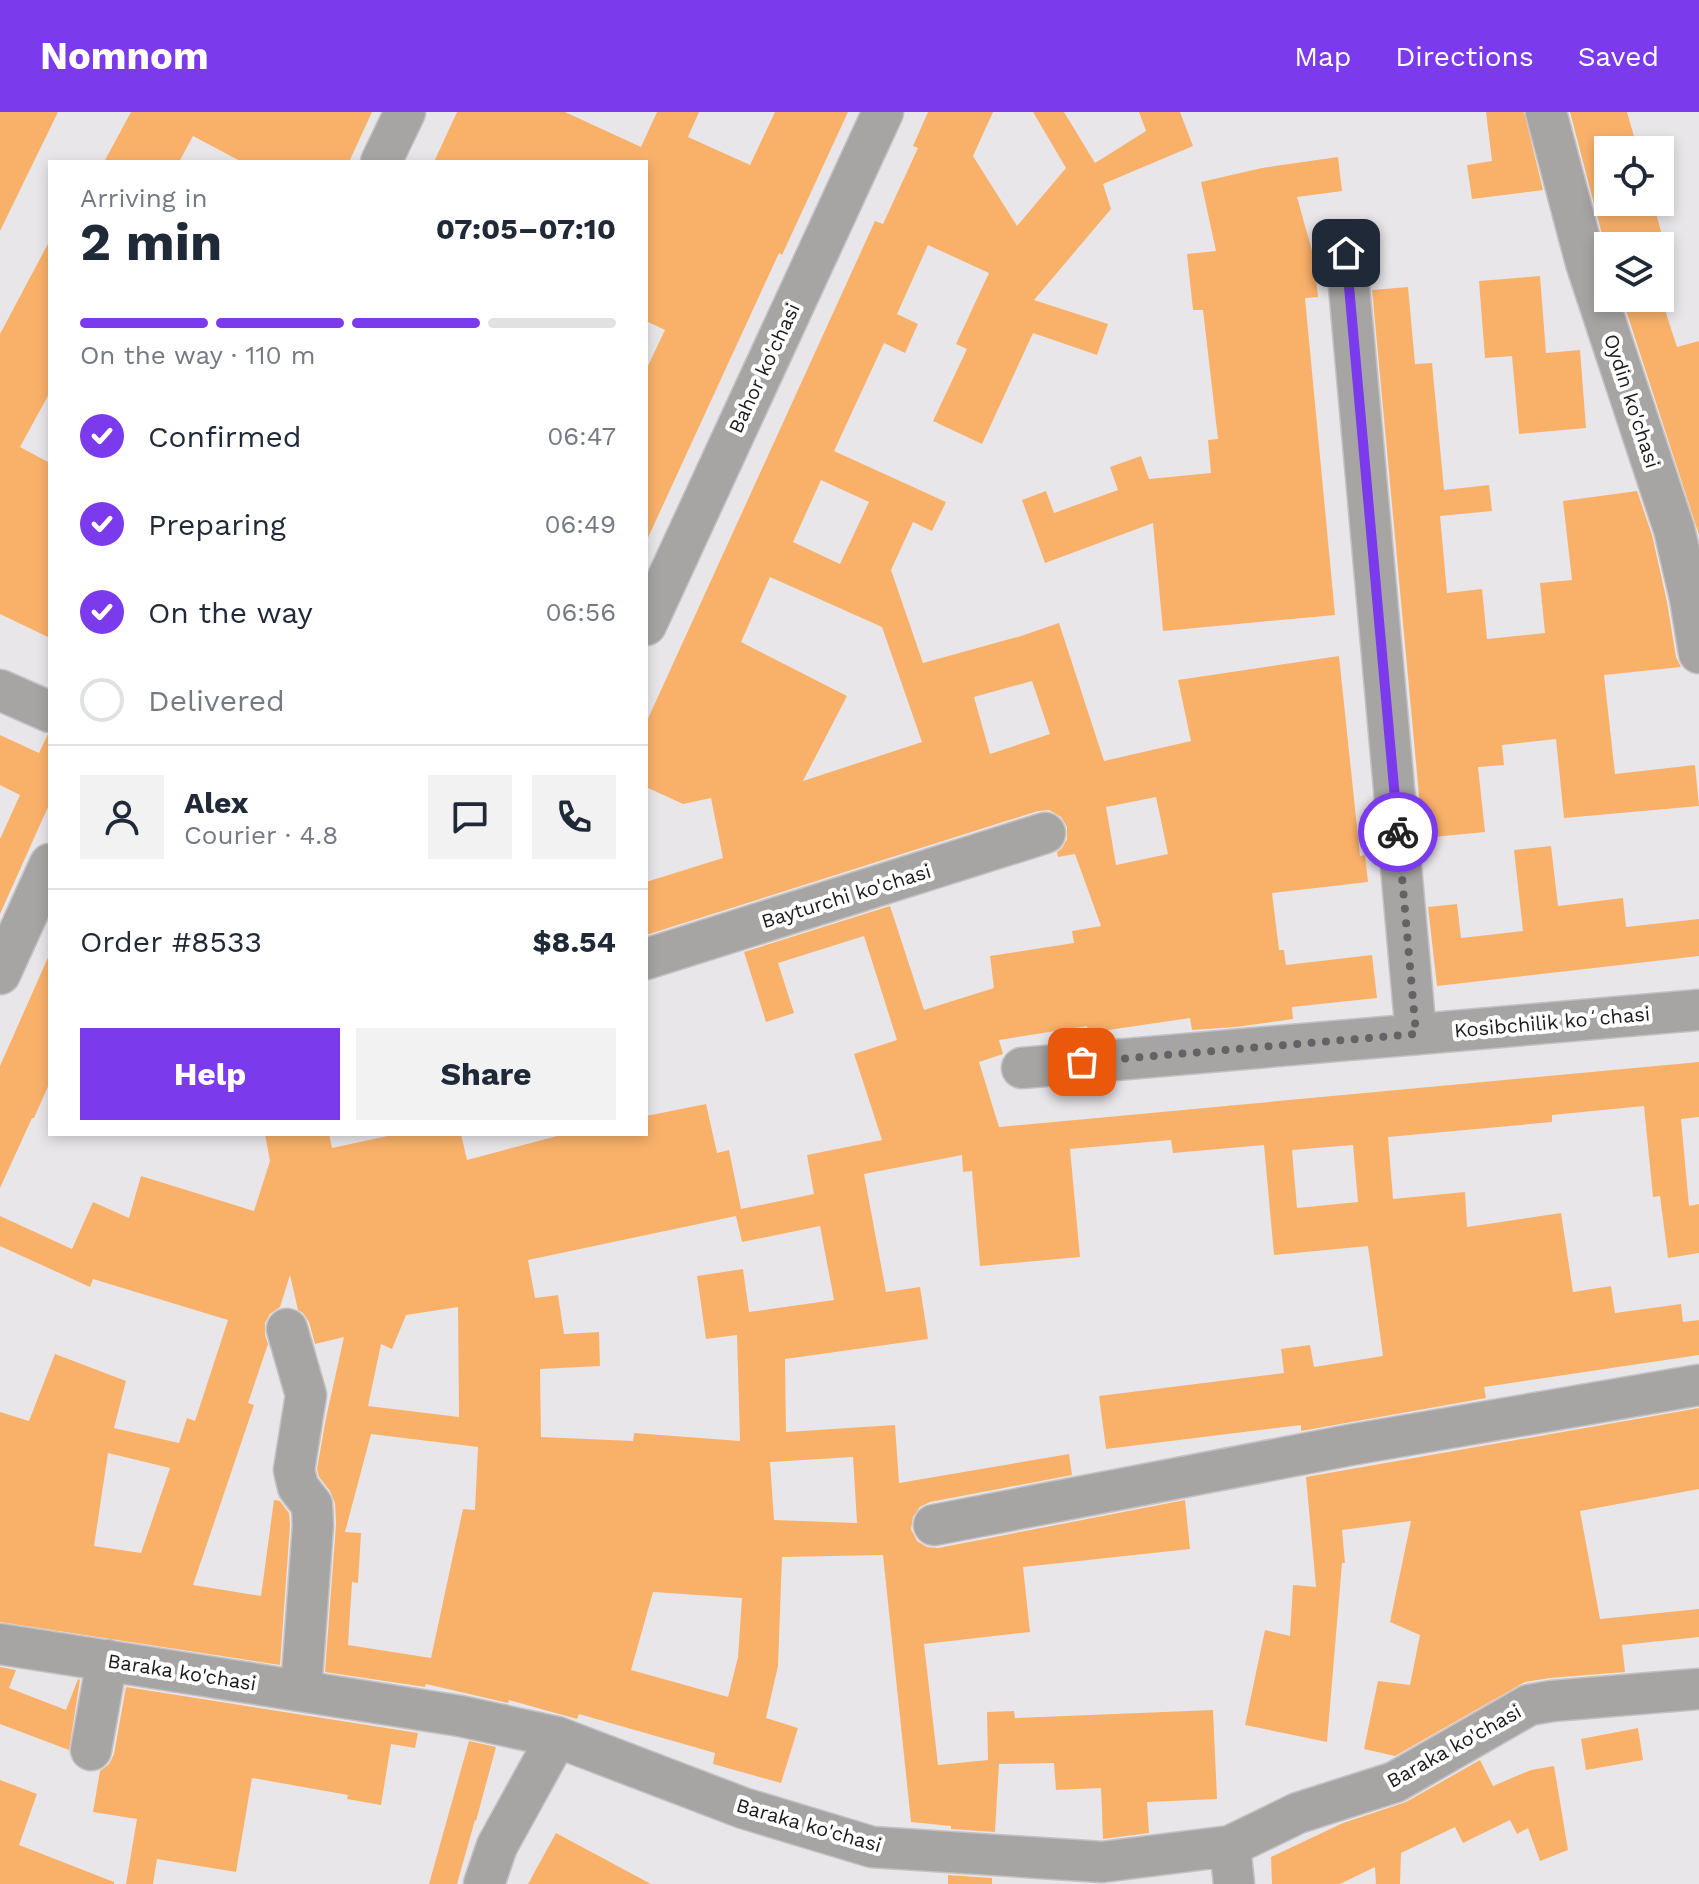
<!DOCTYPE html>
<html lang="en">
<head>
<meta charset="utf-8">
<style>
  body { margin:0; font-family:"Work Sans",sans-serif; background:#f2f2f3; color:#1f2937; height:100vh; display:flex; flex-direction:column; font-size:30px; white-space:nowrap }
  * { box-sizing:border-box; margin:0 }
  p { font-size:26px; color:#747a83 }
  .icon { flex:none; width:44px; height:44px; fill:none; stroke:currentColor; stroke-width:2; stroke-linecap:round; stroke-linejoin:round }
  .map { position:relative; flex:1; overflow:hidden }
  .side { position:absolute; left:48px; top:48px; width:600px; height:976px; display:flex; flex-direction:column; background:#fff; border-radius:0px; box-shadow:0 4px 12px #0003 }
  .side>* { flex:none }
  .buttons { position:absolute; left:1594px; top:24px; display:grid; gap:16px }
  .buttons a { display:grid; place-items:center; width:80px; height:80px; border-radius:0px; background:#fff; box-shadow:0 4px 12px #0003; font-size:40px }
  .pin { position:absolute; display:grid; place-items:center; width:68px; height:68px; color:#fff; margin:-34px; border-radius:16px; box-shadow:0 4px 12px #0006 }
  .courier { position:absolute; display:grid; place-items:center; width:80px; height:80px; margin:-40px; border:6px solid #7c3aed; border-radius:50%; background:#fff; color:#222; box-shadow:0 2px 10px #0007 }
  .head em { font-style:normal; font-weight:700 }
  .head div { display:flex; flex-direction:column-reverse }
  .head { display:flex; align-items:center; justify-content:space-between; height:136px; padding:0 32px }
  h1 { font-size:52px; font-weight:700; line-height:60px }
  .bar { display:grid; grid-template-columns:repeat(4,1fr); gap:12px 8px; align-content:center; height:96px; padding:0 32px }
  .bar i { height:10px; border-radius:6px; background:#e0e1e3 }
  .bar .active { background:#7c3aed }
  .bar p { grid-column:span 4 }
  .line { display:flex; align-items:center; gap:20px; padding:0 32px; border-top:2px solid #e0e1e3 }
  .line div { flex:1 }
  .round { display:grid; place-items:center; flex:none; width:84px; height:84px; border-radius:0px; background:#f2f2f3 }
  ol { padding:0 32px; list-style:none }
  li { display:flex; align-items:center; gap:24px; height:88px }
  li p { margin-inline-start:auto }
  li .icon { padding:8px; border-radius:50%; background:#7c3aed; color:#fff; stroke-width:4 }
  li:last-child { color:#747a83 }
  li i { width:44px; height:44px; border:4px solid #e0e1e3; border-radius:50% }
  .cta { display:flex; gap:16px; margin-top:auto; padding:16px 32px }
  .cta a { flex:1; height:92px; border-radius:0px; background:#7c3aed; color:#fff; font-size:32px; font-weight:700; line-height:92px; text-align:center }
  .cta a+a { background:#f2f2f3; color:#1f2937 }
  header { display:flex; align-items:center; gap:48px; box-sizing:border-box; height:112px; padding:0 40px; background:#7c3aed; color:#fff }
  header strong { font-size:38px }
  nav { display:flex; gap:44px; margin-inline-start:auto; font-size:28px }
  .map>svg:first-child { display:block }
</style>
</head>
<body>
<header>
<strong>Nomnom</strong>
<nav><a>Map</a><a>Directions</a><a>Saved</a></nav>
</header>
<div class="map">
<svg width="1699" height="1772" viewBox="0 0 1699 1772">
  <rect width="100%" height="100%" fill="#e9e6ea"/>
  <path fill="#f9b16a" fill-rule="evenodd" d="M0 0H58L0 119Z
    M131 0H372L349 50H242L193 24 179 50H104Z
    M457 0H565L641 35 657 0H699L688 25 750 53 775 0H848L782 143 779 141 646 430V258L665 218 646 209V50H434Z
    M928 0H993L973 44 1017 114 1066 56 1033 0H1064L1095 51 1146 19 1139 0H1180L1193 34 1103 72 1111 97 1034 188 1108 212 1097 243 1033 221 982 332 933 309 967 237 956 232 989 161 928 133 897 202 918 212 905 241 884 231 834 339 946 390 932 419 913 410 891 458 923 551 1021 524 1059 511 1104 649 1191 629 1178 568 1339 544 1360 744 1365 743 1368 770 1272 781 1279 838H1284L1286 853 1372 843 1377 886 1292 895 1293 907 1236 915 1192 918 1190 906 1088 921 1087 914 999 928 1003 942 979 950 999 1015 1699 950V1005L1681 1007 1689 1094 1699 1092V1141L1668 1146 1660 1084 1653 1085 1644 994 1552 1003V1010L1388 1025 1393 1087 1465 1080 1467 1115 1561 1101 1573 1180 1611 1174 1615 1201 1681 1192 1683 1210 1699 1208V1243L1484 1275 1486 1286 1301 1319V1313L1106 1337 1099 1284 1284 1261 1281 1237 1310 1233 1314 1255 1383 1244 1368 1134 1274 1143 1264 1033 1173 1041 1171 1028 1070 1037 1080 1145 980 1154 972 1059 963 1060 962 1043 864 1062 886 1180 920 1175 928 1227 785 1247 786 1320 895 1313 899 1371 1069 1342 1072 1363 930 1390 920 1395 913 1405 911 1417 917 1429 927 1435 938 1436 1185 1388 1190 1437 1023 1455 1030 1520 924 1532 938 1653 988 1648 987 1600 1014 1599 1015 1606 1213 1598 1217 1687 1147 1690 1149 1721 1103 1727 1101 1676 1056 1678 1054 1651 999 1652 995 1720 951 1717V1714L911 1710 883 1443 782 1445 778 1554 766 1606 798 1616 781 1671 713 1652 715 1641 579 1602 577 1607 509 1588 508 1591 426 1572 425 1575 325 1560 336 1412 335 1391 330 1379 319 1365 317 1357 326 1306 344 1225 315 1232 309 1210 303 1201 298 1198 290 1163 280 1195 270 1202 265 1211V1223L268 1232 248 1291 254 1293 193 1473 261 1484 274 1388 280 1389 289 1401 290 1413 280 1553 0 1510V1300L29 1309 55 1242 126 1269 114 1316 179 1331 187 1306 195 1309 228 1208 93 1167 90 1175 0 1134V1104L72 1137 93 1090 129 1106 141 1064 254 1099 270 1049 265 1022H329L332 1036 397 1022H461L467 1048 565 1022H646V1004L706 992 717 1041 729 1038 741 1097 814 1082 807 1043 882 1028 854 942 897 928 864 824 778 851 794 901 766 910 744 840 890 794 924 898 994 876 990 844 1074 831 1072 819 1101 814 1075 742 1058 745 1057 740 1062 736 1067 727V715L1061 705 1049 698 1038 699 646 823V770L723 746 711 686 683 692 646 675V611L875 109 883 112 918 36 913 34ZM821 368 869 390 840 452 793 430ZM770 465 882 515 922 630 803 669 847 584 741 530ZM1032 569 1050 622 990 642 974 585ZM1156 685 1168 742 1116 753 1106 695ZM1353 1033 1358 1090 1297 1096 1292 1038ZM736 1104 742 1130 820 1114 834 1188 749 1200 743 1157 697 1164 706 1227 737 1223 740 1329 634 1321 633 1329 541 1325 540 1257 600 1254 599 1220 564 1222 558 1183 535 1186 528 1148ZM458 1195 459 1305 368 1294 381 1232 392 1237 406 1203ZM371 1322 478 1335 475 1398 463 1397 431 1546 348 1533 352 1470 358 1471 361 1421 345 1420ZM108 1341 170 1356 141 1441 94 1434ZM853 1345 857 1411 774 1408 770 1350ZM653 1480 742 1486 738 1545 728 1585 631 1558Z
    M1486 0H1524L1543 78 1472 87 1467 53 1492 49Z
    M1570 0H1627L1638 38H1608V90H1653L1665 134H1605Z
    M1338 45 1342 79 1297 85 1314 146 1318 185 1305 186 1335 503 1163 519 1153 411 1045 451 1022 388 1046 379 1054 401 1118 378 1110 355 1141 344 1149 367 1211 361 1208 328 1218 327 1203 198H1193L1187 142 1216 139 1201 70 1262 56Z
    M50 128V280L20 335 50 351V526L0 502V222Z
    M1540 164 1546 241 1580 238 1586 316 1519 322 1512 244 1485 246 1479 169Z
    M1408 175 1415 252 1432 251 1444 378 1489 373 1492 399 1440 404 1447 481 1482 477 1487 527 1545 521 1540 471 1572 468 1563 389 1637 379 1652 423 1667 490 1676 545 1681 555 1604 563 1615 662 1695 653 1699 694 1564 706 1556 627 1502 633 1504 653 1478 655 1485 720 1423 726 1372 178Z
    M1622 186H1661L1677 235 1699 229V423Z
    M48 622 50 623V696L48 695 0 802V727L20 683 0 673V623L39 641Z
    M1551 734 1558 794 1623 786 1626 815 1699 807V844L1437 874 1428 795 1457 792 1461 826 1523 819 1514 738Z
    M50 841V970L34 1006H32L0 1076V954Z
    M1699 1296V1377L1580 1399 1600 1507 1699 1497V1525L1622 1533 1625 1560 1550 1566 1525 1570 1395 1644 1364 1637 1378 1569 1410 1573 1420 1523 1390 1510 1411 1409 1342 1418 1345 1451H1342L1327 1630 1245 1613 1265 1518 1290 1524 1293 1473 1316 1475 1306 1365Z
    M0 1555 16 1558 9 1576 66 1598 78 1567 80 1568 69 1638 0 1612Z
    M126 1575 418 1621 415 1636 391 1632 381 1693 347 1687 348 1683 252 1666 236 1760 157 1747 153 1772H126L137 1707 93 1700 100 1659 109 1652 114 1642Z
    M1638 1616 1643 1648 1586 1658 1581 1627Z
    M469 1629 496 1635 476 1709 475 1708 457 1772H429Z
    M1480 1648 1493 1674 1531 1658 1554 1654 1568 1738 1540 1749 1528 1716 1517 1722 1510 1708 1463 1731 1455 1715 1401 1741 1400 1772H1376L1375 1755 1340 1772H1272L1271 1745 1343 1711 1406 1690Z
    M0 1668 37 1682 19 1733 114 1770V1772H0Z
    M556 1721 651 1772H528Z
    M948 1763 992 1766V1772H948Z"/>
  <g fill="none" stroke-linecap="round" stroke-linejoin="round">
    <g stroke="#c4c1c5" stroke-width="43">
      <path id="minor" d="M1546 0 1586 151 1674 417 1690 486 1699 541
        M381 50 405 0
        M1346 141 1416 922
        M646 513 883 0
        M0 578 50 600
        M646 847 1045 721
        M0 862 50 752
        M1022 956 1699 898
        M287 1217 306 1283 294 1358 298 1375 312 1393 313 1413 301 1579
        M934 1413 1350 1333 1699 1273
        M0 1532 460 1604 557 1625 743 1696 872 1735 1102 1750 1230 1734 1298 1701 1395 1670 1529 1593 1552 1589 1699 1577
        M91 1638 107 1548
        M1230 1734 1234 1772
        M484 1772 497 1734 557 1625"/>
    </g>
    <use href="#minor" stroke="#a7a5a4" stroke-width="40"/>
  </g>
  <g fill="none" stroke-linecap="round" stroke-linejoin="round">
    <path stroke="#646265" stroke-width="8" stroke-dasharray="0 14.4" d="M1082 950 1416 922 1398 720"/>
    <path stroke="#7c3aed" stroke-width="10" d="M1346 141 1398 720"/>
  </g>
  <g text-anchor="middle" stroke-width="8" stroke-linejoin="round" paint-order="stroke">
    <g font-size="20" fill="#1c1b1d" stroke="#fff">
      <text transform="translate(764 256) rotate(-65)" y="7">Bahor ko'chasi</text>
      <text transform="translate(1632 289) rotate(72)" y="7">Oydin ko'chasi</text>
      <text transform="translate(846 784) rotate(-17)" y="7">Bayturchi ko'chasi</text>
      <text transform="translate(1552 910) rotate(-5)" y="7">Kosibchilik koʻchasi</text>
      <text transform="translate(182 1560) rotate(9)" y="7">Baraka ko'chasi</text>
      <text transform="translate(1454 1634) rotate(-29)" y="7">Baraka ko'chasi</text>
      <text transform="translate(809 1713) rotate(16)" y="7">Baraka ko'chasi</text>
    </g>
  </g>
</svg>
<div class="buttons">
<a><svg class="icon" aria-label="locate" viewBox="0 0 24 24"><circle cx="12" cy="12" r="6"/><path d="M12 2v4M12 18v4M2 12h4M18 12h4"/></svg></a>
<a><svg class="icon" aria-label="layers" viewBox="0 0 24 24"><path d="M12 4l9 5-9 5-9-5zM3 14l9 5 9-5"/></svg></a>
</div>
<div class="pin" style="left:1082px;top:950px;background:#ea580c"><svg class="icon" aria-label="bag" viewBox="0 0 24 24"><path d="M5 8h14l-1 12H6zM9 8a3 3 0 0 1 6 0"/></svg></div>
<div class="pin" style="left:1346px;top:141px;background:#1f2937"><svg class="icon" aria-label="home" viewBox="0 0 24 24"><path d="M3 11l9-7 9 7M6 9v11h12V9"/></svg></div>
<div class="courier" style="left:1398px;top:720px"><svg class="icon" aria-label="bike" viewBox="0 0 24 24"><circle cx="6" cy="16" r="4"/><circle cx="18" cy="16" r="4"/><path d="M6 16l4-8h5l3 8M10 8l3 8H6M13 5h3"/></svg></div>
<section class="side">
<div class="head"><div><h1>2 min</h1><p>Arriving in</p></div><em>07:05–07:10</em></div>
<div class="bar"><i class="active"></i><i class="active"></i><i class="active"></i><i></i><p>On the way · 110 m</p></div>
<ol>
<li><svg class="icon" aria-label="check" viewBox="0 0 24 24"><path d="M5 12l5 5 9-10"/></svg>Confirmed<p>06:47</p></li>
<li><svg class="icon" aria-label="check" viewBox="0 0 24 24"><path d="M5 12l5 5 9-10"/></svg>Preparing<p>06:49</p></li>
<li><svg class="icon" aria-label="check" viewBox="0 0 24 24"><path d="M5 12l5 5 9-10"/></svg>On the way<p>06:56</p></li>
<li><i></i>Delivered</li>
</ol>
<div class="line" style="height:144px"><a class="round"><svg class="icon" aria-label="person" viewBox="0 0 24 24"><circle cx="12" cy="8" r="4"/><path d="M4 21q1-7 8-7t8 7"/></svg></a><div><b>Alex</b><p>Courier · 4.8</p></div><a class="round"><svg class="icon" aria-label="chat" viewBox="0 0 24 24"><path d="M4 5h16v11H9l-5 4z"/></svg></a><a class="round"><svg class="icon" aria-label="phone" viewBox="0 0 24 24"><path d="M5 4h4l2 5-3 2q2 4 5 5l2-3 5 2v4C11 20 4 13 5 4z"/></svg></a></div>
<div class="line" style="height:104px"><div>Order #8533</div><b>$8.54</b></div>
<div class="cta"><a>Help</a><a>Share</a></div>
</section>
</div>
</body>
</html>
